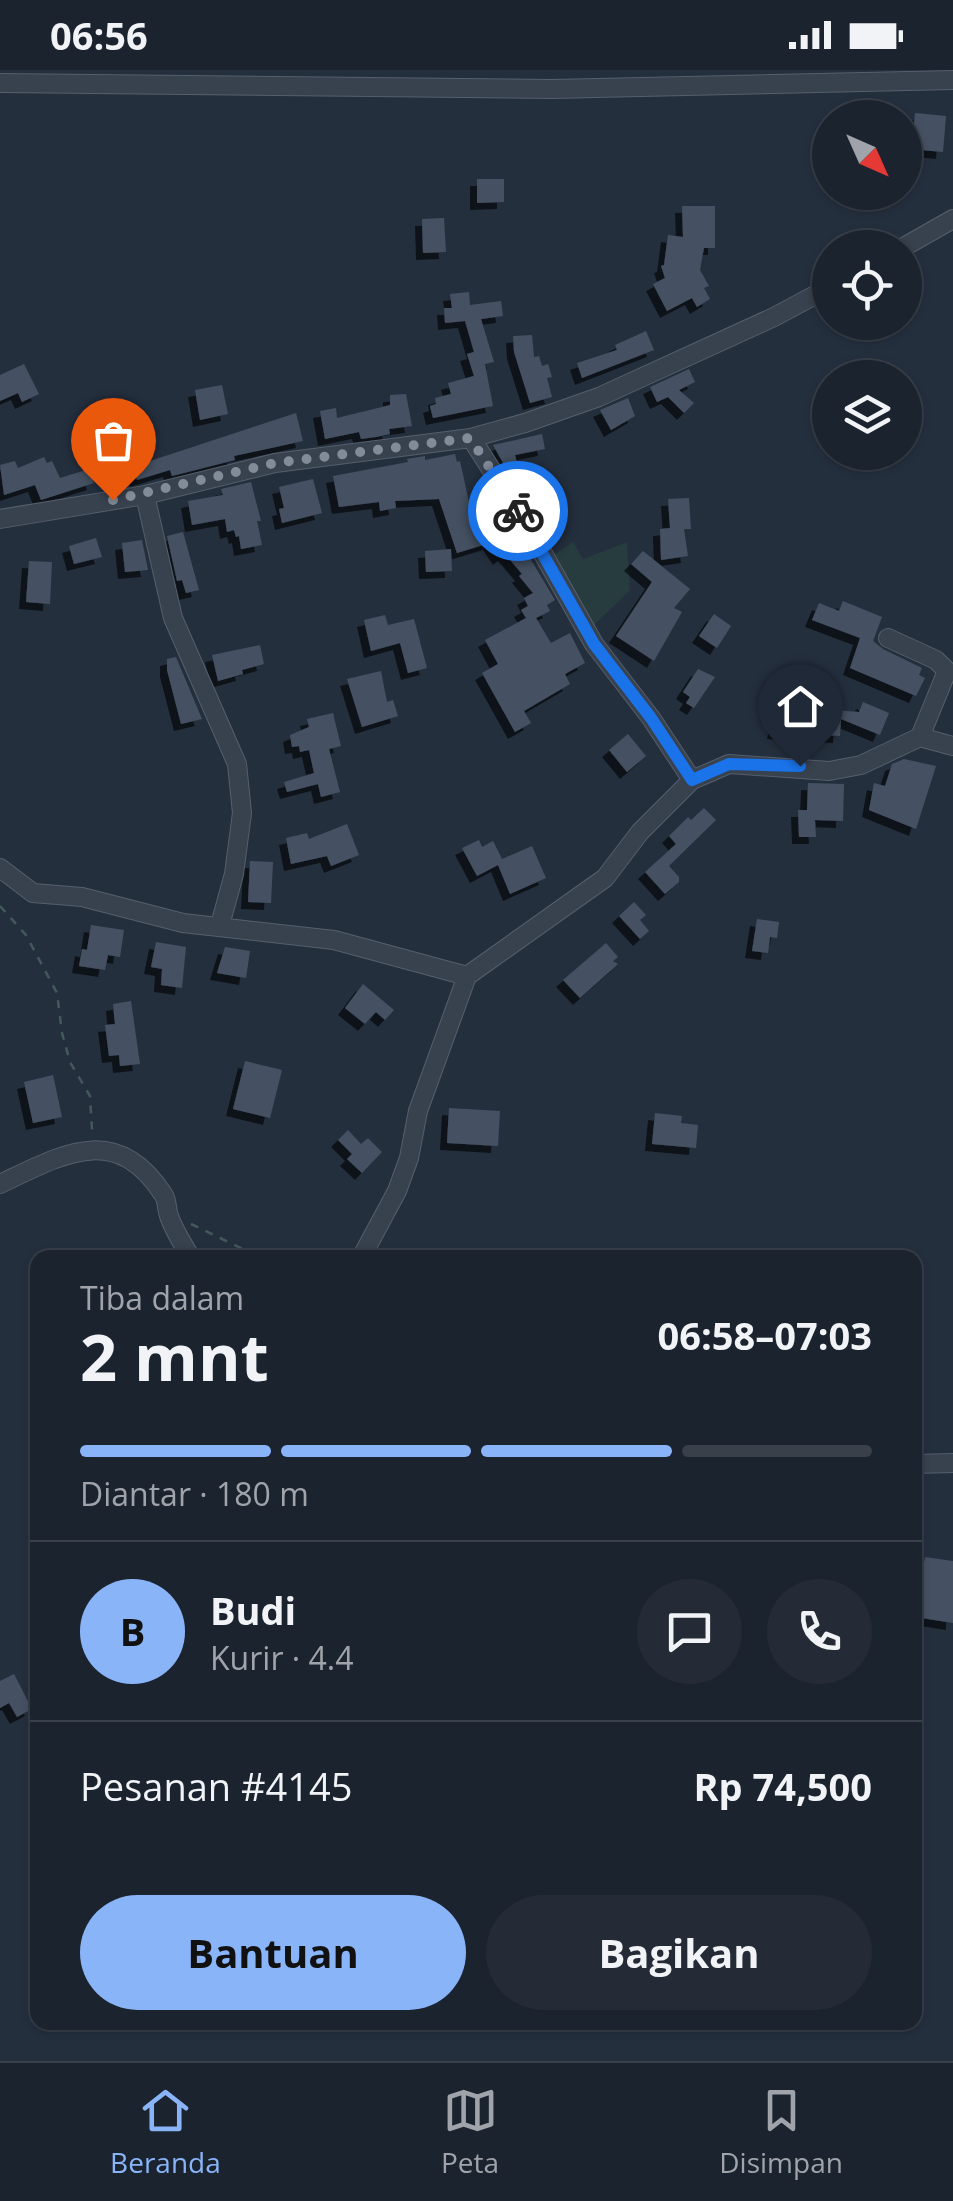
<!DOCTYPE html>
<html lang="id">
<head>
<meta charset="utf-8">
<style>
  body { margin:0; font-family:"Open Sans",sans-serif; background:#242b36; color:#f1f3f6; height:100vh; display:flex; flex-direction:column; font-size:38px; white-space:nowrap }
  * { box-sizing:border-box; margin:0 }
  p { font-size:32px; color:#a0a4aa }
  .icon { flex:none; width:55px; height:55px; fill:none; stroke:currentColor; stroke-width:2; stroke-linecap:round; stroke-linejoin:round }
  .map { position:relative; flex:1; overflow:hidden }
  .details { position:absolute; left:30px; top:1180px; width:892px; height:780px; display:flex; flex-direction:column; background:#1b232e; border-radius:20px; box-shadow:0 2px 8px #0004,0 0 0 2px #39404a }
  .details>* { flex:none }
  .needle { width:65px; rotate:135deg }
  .buttons { position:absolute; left:812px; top:30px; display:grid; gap:20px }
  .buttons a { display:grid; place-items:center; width:110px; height:110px; border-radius:50%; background:#1b232e; box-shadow:0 2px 8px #0004,0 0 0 2px #39404a; font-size:50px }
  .pin { position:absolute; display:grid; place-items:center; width:85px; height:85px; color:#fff; margin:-102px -42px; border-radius:50% 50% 50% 0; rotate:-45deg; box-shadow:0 0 10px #0007 }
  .pin .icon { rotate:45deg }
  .courier { position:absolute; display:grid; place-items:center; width:100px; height:100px; margin:-50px; border:8px solid #1a73e8; border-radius:50%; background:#fff; color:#222; box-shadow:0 2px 12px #0007 }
  .head em { font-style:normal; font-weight:700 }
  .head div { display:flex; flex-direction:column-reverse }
  .head { display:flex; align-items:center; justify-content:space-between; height:170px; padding:0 50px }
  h1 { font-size:65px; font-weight:700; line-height:75px }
  .bar { display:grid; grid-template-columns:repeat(4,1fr); gap:15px 10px; align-content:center; height:120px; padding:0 50px }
  .bar i { height:12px; border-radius:8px; background:#39404a }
  .bar .current { background:#8ab4f8 }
  .bar p { grid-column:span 4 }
  .line { display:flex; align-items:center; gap:25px; padding:0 50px; border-top:2px solid #39404a }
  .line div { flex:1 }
  .round { display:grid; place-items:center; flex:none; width:105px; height:105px; border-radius:52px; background:#242b36 }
  .cta { display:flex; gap:20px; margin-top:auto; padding:20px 50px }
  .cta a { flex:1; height:115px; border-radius:60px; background:#8ab4f8; color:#111; font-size:40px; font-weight:700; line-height:115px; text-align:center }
  .cta a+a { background:#242b36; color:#f1f3f6 }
  .status { display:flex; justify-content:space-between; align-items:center; height:70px; padding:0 50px; background:#1b232e; direction:ltr }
  .status svg { height:28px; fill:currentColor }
  .tabs { display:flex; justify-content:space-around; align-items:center; height:140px; border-top:2px solid #39404a; background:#1b232e; font-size:28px; color:#a0a4aa }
  .tabs a { display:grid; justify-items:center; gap:5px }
  .tabs .current { color:#8ab4f8 }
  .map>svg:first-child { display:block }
</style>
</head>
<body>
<div class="status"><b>06:56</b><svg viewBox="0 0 49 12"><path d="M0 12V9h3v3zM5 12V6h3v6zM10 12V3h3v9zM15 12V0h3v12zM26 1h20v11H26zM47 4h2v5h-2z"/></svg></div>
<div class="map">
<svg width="953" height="1991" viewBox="0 0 953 1991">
  <defs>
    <filter id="shadow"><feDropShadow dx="-7" dy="7" stdDeviation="0" flood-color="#0009"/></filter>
  </defs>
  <rect width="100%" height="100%" fill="#242f3e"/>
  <path fill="#263c3f" d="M573 472 583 489 627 472 630 520 589 560 552 486Z"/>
  <path fill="#455162" filter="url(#shadow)" d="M915 43 946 46 943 82 911 79 912 72H905V52L914 54Z
    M477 109H504V132L477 133Z
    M682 136H715V178H704L700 200 709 216 704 218 710 229 697 237 692 228 667 241 653 214 665 208 661 196 664 195 668 165 683 167Z
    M444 148 446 182 423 183 422 149Z
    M469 222 470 235 501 231 503 246 481 249 494 292 485 294 493 336 433 348 430 336 436 334 435 328 451 324 448 313 474 306 467 284 474 282 465 251 445 253 444 238H452L450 224Z
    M646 261 654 280 582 308 577 293 617 280 615 275Z
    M532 265 534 287 539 286 542 296 548 294 552 307 547 308 552 327 530 333 514 282 513 266Z
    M24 294 39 324 22 332 18 323 0 331V305Z
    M689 299 695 312 679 320 694 333 684 343 668 327 657 332 650 317Z
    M222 315 228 344 200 350 195 320Z
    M406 324 412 356 389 359 390 364 376 367 361 369 359 362 325 369 320 341 336 338 337 348 390 335V325Z
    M628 328 635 346 611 360 600 340Z
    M296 343 303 371 234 386 235 390 172 406 170 400 137 410 130 386 143 382 147 392Z
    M542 364 545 379 515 385 518 397 507 400 493 375Z
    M455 384 457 392 460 391 469 432 490 421 555 530 547 535 550 541 536 548 551 573 570 563 585 593 565 604 570 614 524 641 531 653 515 662 482 603 498 594 485 570 526 548 521 540 528 536 524 528 533 523 519 506 522 504 505 484 500 488 490 473 457 483 439 429 395 431 396 438 380 441 379 432 339 437 333 406 408 392 407 389 425 386V390Z
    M44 387 47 393 52 391 60 408 89 399 94 413 41 430 35 415 4 425 0 395 15 391 18 398Z
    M313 409 322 443 282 453 279 439 284 438 279 417Z
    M251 412 261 451H257L262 475 241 479 239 466 236 467 234 460 227 462 225 449 192 455 188 431 223 425 221 419Z
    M689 428 691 459H684L688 486 661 490 660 459 670 458 668 429Z
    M183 462 199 520 186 523 182 510 177 511 167 466Z
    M96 468 102 487 74 494 69 476Z
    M142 470 148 500 125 502 122 473Z
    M451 479 452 501 426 502 425 481Z
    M643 481 690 519 674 538 682 542 654 591 616 566 652 512 631 494Z
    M29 491 52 492 50 534 26 532Z
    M843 531 882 547 873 571 883 579 922 598 919 605 925 608 916 626 850 598 860 568 812 550 819 533 839 541Z
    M714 544 731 556 717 578 699 566Z
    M385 545 388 555 414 549 427 598 408 603 400 573 371 581 364 550Z
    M260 575 264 594 242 600 243 604 218 611 212 585Z
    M176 587 202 649 181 654 167 600V589Z
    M698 599 715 607 694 638 686 633 690 627 683 622Z
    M381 601 387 632 393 630 398 646 362 657 347 609Z
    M863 632 889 643 880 665 841 649 840 666 774 662 779 641 796 645 797 637 859 642Z
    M333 643 341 676 329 679 340 722 321 727 318 714 287 722 284 712 314 703 309 680 300 682 299 676 292 677 290 665 309 657 307 649Z
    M628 664 646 686 627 702 609 680Z
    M904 689 936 696 916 759 869 740 874 713 885 716 892 694Z
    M808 713 844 714 843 751 815 750 816 767H799L798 740H807Z
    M704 738 716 750 669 796 679 807V812L665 824 645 802 676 774 669 766 688 747 691 750Z
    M347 754 359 785 331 796 327 786 291 794 286 768 307 763 309 769Z
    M479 770 482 777 493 771 502 789 532 776 546 808 510 824 498 795 477 806 462 778Z
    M250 791 273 792 271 833 248 832Z
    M634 832 646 845 640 850 649 861 640 869 619 846Z
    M757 849 779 852 777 868 770 867 768 883 752 881Z
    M91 855 124 860 120 887 108 885 105 900 79 896 82 879 87 880Z
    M156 872 186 877 182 918 161 915 162 899 151 897Z
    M606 873 618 887 613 891 618 894 580 928 563 910Z
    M225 877 250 881 246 908 217 903Z
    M363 914 394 940 385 950 376 942 365 954 345 938Z
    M131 931 140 994 120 996 119 985 109 986 105 955 115 954 113 934Z
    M245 991 282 1000 270 1048 233 1039Z
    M53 1005 62 1047 33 1053 24 1012Z
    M449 1038 500 1041 498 1076 447 1073Z
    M655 1043 682 1046 681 1053 698 1055 696 1078 652 1074Z
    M348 1060 361 1074 368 1068 382 1082 362 1103 347 1089 352 1084 338 1070Z
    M925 1487 953 1491V1553L915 1547Z
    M14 1604 32 1639 17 1647 9 1633 0 1638V1611Z"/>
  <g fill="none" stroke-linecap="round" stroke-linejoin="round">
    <g stroke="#565f6c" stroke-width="20">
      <path id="street" d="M0 13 552 19 953 10
        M902 178 953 149
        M471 368 524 450 594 574 651 648 692 710
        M145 425 173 548 237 694 242 743 234 804 220 855
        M0 449 145 425 275 393 471 368 525 353 599 327 774 247 830 217
        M888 568 936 590 947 601 920 667 953 676
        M0 798 33 823 82 827 183 853 334 870 467 906 605 808 640 762 692 710 729 694 829 701 861 695 920 667
        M0 1114C63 1084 116 1052 163 1124 168 1131 166 1138 169 1146 174 1161 183 1174 191 1188
        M361 1188 397 1121 409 1088 418 1041 467 906
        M915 1394 953 1393"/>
    </g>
    <path stroke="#44595c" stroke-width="2.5" stroke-dasharray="8 8" stroke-linecap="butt" d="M0 836 26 865 57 923 62 963 70 992 90 1026 92 1060 89 1064
      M191 1154 247 1181 269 1188"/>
    <use href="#street" stroke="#38414e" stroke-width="18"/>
  </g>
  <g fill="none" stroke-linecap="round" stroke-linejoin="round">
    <path stroke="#828b98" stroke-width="10" stroke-dasharray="0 18" d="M113 430 275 393 470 368 518 441"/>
    <path stroke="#1a73e8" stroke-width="12" d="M518 441 594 574 651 648 692 710 729 694 800 696"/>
  </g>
</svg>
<div class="buttons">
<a><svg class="needle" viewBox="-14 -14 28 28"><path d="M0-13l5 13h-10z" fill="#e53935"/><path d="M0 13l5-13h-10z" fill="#a0a4aa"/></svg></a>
<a><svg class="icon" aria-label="locate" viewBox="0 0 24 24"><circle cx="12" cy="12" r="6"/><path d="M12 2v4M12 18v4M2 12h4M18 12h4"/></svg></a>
<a><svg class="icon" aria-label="layers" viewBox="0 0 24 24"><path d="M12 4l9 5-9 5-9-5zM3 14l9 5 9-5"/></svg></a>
</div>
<div class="pin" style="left:113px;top:430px;background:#ea580c"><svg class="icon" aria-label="bag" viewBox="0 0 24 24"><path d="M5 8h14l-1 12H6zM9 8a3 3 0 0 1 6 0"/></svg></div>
<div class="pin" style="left:800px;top:696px;background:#1f2937"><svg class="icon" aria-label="home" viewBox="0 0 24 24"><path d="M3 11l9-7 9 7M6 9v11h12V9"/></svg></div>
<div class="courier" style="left:518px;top:441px"><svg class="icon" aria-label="bike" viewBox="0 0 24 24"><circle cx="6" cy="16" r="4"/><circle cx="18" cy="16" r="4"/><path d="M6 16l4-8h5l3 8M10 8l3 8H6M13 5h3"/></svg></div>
<section class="details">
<div class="head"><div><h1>2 mnt</h1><p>Tiba dalam</p></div><em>06:58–07:03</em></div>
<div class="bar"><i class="current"></i><i class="current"></i><i class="current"></i><i></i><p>Diantar · 180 m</p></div>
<div class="line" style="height:180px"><b class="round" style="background:#8ab4f8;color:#111">B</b><div><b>Budi</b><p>Kurir · 4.4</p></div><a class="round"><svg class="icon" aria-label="chat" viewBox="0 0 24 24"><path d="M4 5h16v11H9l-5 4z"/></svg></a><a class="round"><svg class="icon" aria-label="phone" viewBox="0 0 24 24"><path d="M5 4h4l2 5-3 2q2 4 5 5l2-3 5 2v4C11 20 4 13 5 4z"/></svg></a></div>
<div class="line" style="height:130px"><div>Pesanan #4145</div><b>Rp 74,500</b></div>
<div class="cta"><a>Bantuan</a><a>Bagikan</a></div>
</section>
</div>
<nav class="tabs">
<a class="current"><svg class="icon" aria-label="home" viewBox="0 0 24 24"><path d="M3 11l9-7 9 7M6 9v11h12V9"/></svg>Beranda</a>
<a><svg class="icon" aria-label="map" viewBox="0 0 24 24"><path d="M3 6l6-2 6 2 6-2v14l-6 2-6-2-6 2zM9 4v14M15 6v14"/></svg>Peta</a>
<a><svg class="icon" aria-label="saved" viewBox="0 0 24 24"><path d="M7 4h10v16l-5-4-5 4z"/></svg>Disimpan</a>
</nav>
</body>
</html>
